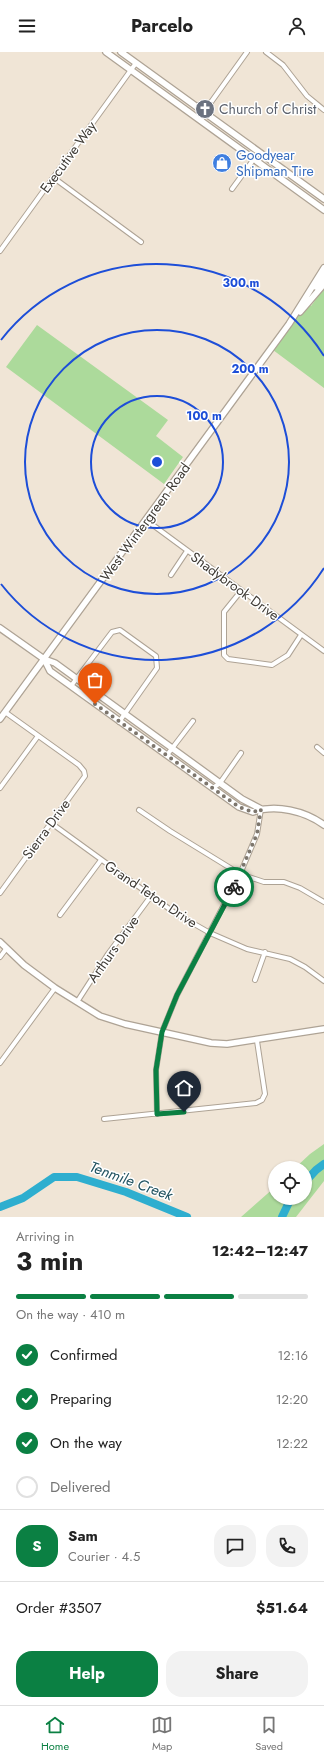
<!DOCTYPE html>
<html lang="en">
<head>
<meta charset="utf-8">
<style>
  body { margin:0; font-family:Jost,sans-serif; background:#f2f2f2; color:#222; height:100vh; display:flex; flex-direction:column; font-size:15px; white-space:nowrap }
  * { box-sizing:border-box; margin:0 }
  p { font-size:13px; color:#767676 }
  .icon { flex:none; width:22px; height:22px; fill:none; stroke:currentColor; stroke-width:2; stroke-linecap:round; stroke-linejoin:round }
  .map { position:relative; height:1165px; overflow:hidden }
  .details { display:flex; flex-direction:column; background:#fff; flex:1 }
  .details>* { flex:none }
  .controls { position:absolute; left:268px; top:1109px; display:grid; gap:8px }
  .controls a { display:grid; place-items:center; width:44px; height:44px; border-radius:50%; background:#fff; box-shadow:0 1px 3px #0004; font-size:20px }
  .pin { position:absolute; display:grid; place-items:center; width:34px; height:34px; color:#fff; margin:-41px -17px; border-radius:50% 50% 50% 0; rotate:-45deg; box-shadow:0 0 4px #0007 }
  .pin .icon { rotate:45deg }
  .courier { position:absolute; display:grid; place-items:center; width:40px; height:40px; margin:-20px; border:3px solid #0b8043; border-radius:50%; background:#fff; color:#222; box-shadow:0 1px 5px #0007 }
  .headline em { font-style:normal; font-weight:700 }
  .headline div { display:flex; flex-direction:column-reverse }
  .headline { display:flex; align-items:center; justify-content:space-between; height:68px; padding:0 16px }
  h1 { font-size:26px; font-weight:700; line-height:30px }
  .bar { display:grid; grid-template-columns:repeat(4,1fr); gap:6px 4px; align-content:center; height:48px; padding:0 16px }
  .bar i { height:5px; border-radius:3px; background:#e0e0e0 }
  .bar .active { background:#0b8043 }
  .bar p { grid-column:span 4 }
  .line { display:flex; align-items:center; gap:10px; padding:0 16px; border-top:1px solid #e0e0e0 }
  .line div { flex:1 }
  .round { display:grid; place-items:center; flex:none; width:42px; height:42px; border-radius:16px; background:#f2f2f2 }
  ol { padding:0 16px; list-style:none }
  li { display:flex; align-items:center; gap:12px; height:44px }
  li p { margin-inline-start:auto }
  li .icon { padding:4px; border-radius:50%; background:#0b8043; color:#fff; stroke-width:4 }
  li:last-child { color:#767676 }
  li i { width:22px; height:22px; border:2px solid #e0e0e0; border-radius:50% }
  .cta { display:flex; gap:8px; margin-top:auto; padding:8px 16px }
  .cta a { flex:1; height:46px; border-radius:16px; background:#0b8043; color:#fff; font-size:16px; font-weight:700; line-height:46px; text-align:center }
  .cta a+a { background:#f2f2f2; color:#222 }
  header { display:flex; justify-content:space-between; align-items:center; height:52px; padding:0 16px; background:#fff; font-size:18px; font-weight:700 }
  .dock { display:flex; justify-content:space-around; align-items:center; height:56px; border-top:1px solid #e0e0e0; background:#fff; font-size:11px; color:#767676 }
  .dock a { display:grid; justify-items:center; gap:2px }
  .dock .active { color:#0b8043 }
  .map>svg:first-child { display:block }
</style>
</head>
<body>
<header><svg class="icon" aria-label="menu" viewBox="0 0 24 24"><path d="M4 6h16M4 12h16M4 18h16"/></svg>Parcelo<svg class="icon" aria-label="person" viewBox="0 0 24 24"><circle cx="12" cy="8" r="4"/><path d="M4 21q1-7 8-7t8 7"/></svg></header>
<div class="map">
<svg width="324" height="1165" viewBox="0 0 324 1165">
  <rect width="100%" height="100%" fill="#f0e5d6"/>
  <path fill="#acda9b" d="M324 236V336L273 298 307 252 311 254Z
    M37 273 168 368 156 384 183 405 164 432 6 315Z
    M324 1092V1129L296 1165H241L275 1135V1146H305V1116H295L310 1102Z"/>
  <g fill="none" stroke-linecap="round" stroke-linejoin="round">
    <path stroke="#2eaecf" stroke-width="8" d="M305 1130 316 1118 324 1112
      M0 1155 23 1146 54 1125H77L126 1140 187 1165
      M282 1165 291 1146"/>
    <g stroke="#aea395" stroke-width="6">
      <path id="street" d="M266 0 283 13 307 44 324 58
        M201 69 204 60 247 0
        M54 126 141 190
        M232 137 259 100
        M0 199 136 11
        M146 468 324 599
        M171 523 187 499
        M241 539 224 560V603L228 607 272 613 288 603 301 583
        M71 634 112 580 120 578 156 604 157 616 119 670
        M317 695 324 701
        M167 703 193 669
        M0 736 38 684
        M213 736 220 731 241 701
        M139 758 170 779 240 822 264 830H284L300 836 324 850
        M51 771 175 861 210 881 247 897 290 907 305 915 324 929
        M0 841 85 724 84 719 79 713 5 660
        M60 863 101 808
        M0 905 6 897
        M255 928 265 900
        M77 950 108 902 151 844
        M0 1011 55 936
        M157 1062 156 1018 162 980 177 943 240 822 257 782 261 757
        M104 1067 256 1051 262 1048 265 1042 257 989"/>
    </g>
    <g stroke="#aea395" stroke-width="8">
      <path id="secondary" d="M106 0 324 158
        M121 0 324 147
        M316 235 324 224
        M300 260 324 232
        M0 576 44 607 55 611 242 747 261 757
        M44 607 50 619 239 755 253 760C276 752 305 759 324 773
        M0 667 289 272 324 216
        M0 890 24 913 55 936 100 964 125 972 211 991 227 992 324 977"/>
    </g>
    <use href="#street" stroke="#fff" stroke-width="4"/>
    <use href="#secondary" stroke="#fff" stroke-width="5.5"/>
  </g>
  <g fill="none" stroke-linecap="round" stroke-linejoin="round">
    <path stroke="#7d766d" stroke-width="4" stroke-dasharray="0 7.2" d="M95 652 239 755 253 760 261 757 257 782 234 835"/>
    <path stroke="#0b8043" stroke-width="5" d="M184 1060 157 1062 156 1018 162 980 177 943 234 835"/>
  </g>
  <g fill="none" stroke="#1d4ed8" stroke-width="2">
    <circle cx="157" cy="410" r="66"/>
    <circle cx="157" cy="410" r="132"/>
    <path d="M324 516A198 198 0 0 1 1 532M1 288A198 198 0 0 1 324 304"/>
  </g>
  <defs>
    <g id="church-disc" transform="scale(1)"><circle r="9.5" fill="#6b7280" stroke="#fff"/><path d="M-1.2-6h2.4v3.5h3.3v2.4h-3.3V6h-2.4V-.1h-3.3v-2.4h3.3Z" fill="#fff"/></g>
    <g id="shop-disc" transform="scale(1)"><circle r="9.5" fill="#3f7fe0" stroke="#fff"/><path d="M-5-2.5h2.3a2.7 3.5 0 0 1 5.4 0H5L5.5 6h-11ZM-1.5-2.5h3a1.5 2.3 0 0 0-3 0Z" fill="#fff"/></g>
  </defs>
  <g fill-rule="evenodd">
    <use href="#church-disc" x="205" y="57"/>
    <use href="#shop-disc" x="222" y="111"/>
  </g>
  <g text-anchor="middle" stroke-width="3" stroke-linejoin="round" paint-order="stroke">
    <g font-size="14" fill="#5b616d" stroke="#fff" text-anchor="start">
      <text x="219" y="62">Church of Christ</text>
    </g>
    <g font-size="14" fill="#366cbe" stroke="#fff" text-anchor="start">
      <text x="236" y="108">Goodyear<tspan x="236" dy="16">Shipman Tire</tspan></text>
    </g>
    <g font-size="14" fill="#3f3b35" stroke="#fff">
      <text transform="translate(68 105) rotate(-54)" y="5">Executive Way</text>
      <text transform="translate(145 470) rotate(-54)" y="5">West Wintergreen Road</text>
      <text transform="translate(235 534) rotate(36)" y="5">Shadybrook Drive</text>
      <text transform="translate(46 777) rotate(-54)" y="5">Sierra Drive</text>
      <text transform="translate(151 842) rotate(34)" y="5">Grand Teton Drive</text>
      <text transform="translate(113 897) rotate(-55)" y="5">Arthurs Drive</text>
    </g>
    <g font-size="15" font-style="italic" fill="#205260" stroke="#fff">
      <text transform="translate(131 1129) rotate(20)" y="5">Tenmile Creek</text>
    </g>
  </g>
  <circle cx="157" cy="410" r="6" fill="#1d4ed8" stroke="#fff" stroke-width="2"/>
  <g font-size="12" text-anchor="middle" font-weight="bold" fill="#1d4ed8" stroke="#fff" stroke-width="3" stroke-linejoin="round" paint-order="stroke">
    <text x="241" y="235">300 m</text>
    <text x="250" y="321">200 m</text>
    <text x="204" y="368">100 m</text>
  </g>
</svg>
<div class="controls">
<a><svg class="icon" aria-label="locate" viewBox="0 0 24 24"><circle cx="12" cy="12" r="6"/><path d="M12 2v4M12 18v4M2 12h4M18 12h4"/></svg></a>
</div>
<div class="pin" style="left:95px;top:652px;background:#ea580c"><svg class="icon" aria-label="bag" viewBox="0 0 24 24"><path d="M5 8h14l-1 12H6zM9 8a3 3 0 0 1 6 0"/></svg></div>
<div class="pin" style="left:184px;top:1060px;background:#1f2937"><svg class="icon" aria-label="home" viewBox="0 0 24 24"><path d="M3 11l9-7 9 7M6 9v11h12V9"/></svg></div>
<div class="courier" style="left:234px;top:835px"><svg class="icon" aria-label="bike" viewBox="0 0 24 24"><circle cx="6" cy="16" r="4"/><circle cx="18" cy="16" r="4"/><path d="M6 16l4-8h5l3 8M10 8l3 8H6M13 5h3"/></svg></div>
</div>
<section class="details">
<div class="headline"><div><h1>3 min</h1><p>Arriving in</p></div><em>12:42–12:47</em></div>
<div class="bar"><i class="active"></i><i class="active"></i><i class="active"></i><i></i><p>On the way · 410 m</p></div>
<ol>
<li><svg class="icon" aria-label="check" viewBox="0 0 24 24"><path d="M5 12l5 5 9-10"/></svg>Confirmed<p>12:16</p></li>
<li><svg class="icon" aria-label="check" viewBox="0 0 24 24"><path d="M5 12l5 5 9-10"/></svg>Preparing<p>12:20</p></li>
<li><svg class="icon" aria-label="check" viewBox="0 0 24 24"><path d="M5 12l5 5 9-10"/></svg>On the way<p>12:22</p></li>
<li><i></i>Delivered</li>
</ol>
<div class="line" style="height:72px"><b class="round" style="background:#0b8043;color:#fff">S</b><div><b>Sam</b><p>Courier · 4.5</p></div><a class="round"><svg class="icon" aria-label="chat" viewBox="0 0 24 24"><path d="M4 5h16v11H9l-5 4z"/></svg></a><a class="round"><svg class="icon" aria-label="phone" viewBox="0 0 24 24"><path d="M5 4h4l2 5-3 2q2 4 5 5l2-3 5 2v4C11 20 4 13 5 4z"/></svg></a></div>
<div class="line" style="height:52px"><div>Order #3507</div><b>$51.64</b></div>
<div class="cta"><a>Help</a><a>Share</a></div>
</section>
<nav class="dock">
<a class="active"><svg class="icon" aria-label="home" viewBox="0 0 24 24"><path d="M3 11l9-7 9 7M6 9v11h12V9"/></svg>Home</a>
<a><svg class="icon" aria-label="map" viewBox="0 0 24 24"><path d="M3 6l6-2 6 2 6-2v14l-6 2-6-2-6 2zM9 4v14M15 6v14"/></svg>Map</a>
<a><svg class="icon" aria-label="saved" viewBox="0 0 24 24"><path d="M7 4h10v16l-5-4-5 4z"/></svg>Saved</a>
</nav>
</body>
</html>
